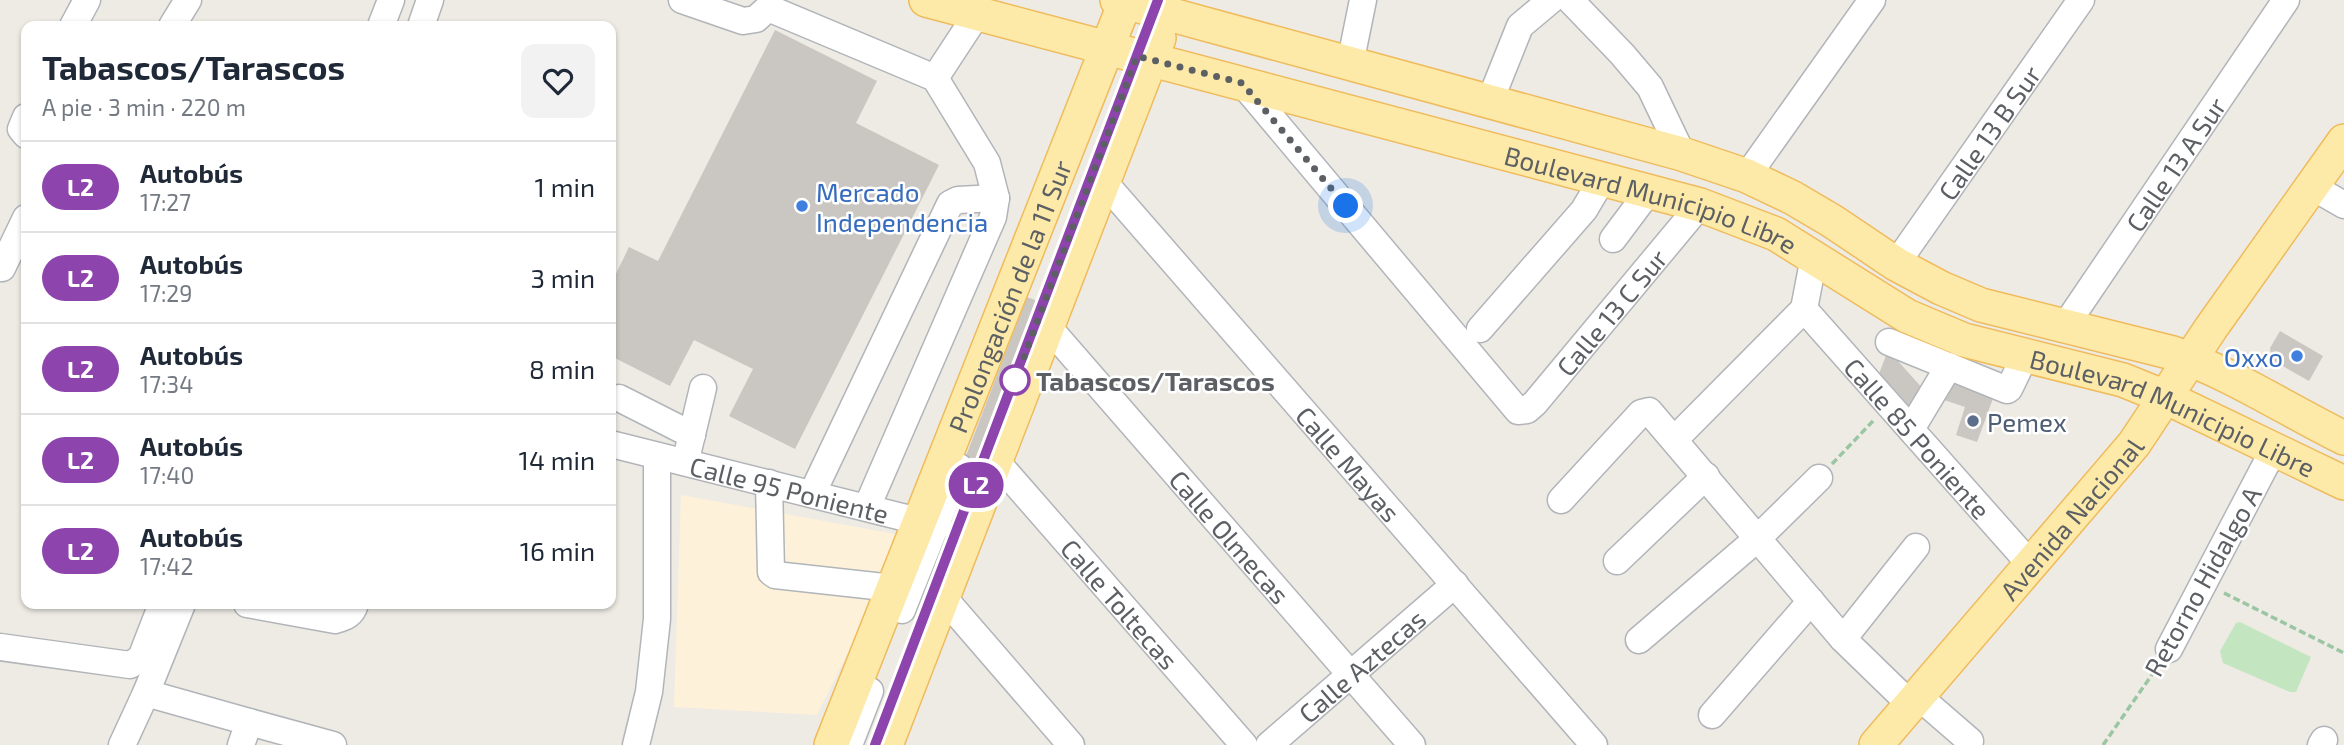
<!DOCTYPE html>
<html lang="es">
<head>
<meta charset="utf-8">
<style>
	:root { --surface:#fff; --page:#f2f2f3; --text:#1f2937; --muted:#747a83; --line:#e0e1e3 }
	body { margin:0; font-family:"Exo 2",sans-serif; background:var(--page); color:var(--text); height:100vh; display:flex; flex-direction:column; font-size:26px; white-space:nowrap }
	* { box-sizing:border-box; margin:0 }
	p { font-size:23px; color:var(--muted) }
	.icon { flex:none; width:38px; height:38px; fill:none; stroke:currentColor; stroke-width:2; stroke-linecap:round; stroke-linejoin:round }
	.map { position:relative; flex:1; overflow:hidden }
	.side { position:absolute; left:21px; top:21px; width:595px; height:588px; display:flex; flex-direction:column; background:var(--surface); border-radius:14px; box-shadow:0 2px 5px #0004 }
	.side>* { flex:none }
	.badge { padding:0 14px; border-radius:23px; font-size:24px; line-height:46px }
	.you { position:absolute; width:35px; height:35px; margin:-18px; border:5px solid #fff; border-radius:50%; background:#1a73e8; box-shadow:0 0 0 10px #1a73e833 }
	.map>.badge { position:absolute; translate:-50% -50%; box-shadow:0 0 0 4px #fff }
	.round { display:grid; place-items:center; flex:none; width:74px; height:74px; border-radius:14px; background:var(--page) }
	.head { display:flex; align-items:center; justify-content:space-between; height:119px; padding:0 21px }
	h1 { font-size:33px; font-weight:700; line-height:52px }
	ul { padding:0; list-style:none }
	li { display:flex; align-items:center; gap:21px; height:91px; padding:0 21px; border-top:2px solid var(--line) }
	li div { flex:1 }
	li b { display:block; font-size:26px }
	li em { font-style:normal }
	li .badge { min-width:77px; font-weight:700; text-align:center }
	.map>svg:first-child { display:block }
	.commercial { fill:#fdf2d9 }
	.green { fill:#c3e5c0 }
	.building { fill:#cac6c1 }
	.lines { fill:none; stroke-linecap:round; stroke-linejoin:round }
	.minor-casing { stroke:#b1b5b9; stroke-width:29 }
	.major-casing { stroke:#efbb5c; stroke-width:36 }
	.path { stroke:#9ac6a3; stroke-width:3.5; stroke-dasharray:7 3.5; stroke-linecap:butt }
	.minor { stroke:#fff; stroke-width:26 }
	.major { stroke:#fdeaa9; stroke-width:33 }
	.line-casing { stroke:#fff; stroke-width:16 }
	.line { stroke:#8e44ad; stroke-width:10 }
	.walk { stroke:#5c6064; stroke-width:7; stroke-dasharray:0 12.6 }
	.shop-dot { fill:#3f7fe0; stroke:#fff; stroke-width:2.5 }
	.stop-dot { fill:#fff; stroke:#8e44ad; stroke-width:3.5 }
	.service-dot { fill:#5c6f8a; stroke:#fff; stroke-width:2.5 }
	.labels { text-anchor:middle; dominant-baseline:central; stroke-width:5; stroke-linejoin:round; paint-order:stroke }
	.street-label { font-size:26px; fill:#5c6064; stroke:#fff }
	.shop-label { font-size:26px; fill:#366cbe; stroke:#fff; text-anchor:start }
	.stop-label { font-size:26px; font-weight:bold; fill:#5c6064; stroke:#fff; text-anchor:start }
	.service-label { font-size:26px; fill:#4e5e75; stroke:#fff; text-anchor:start }
</style>
</head>
<body>
<div class="map">
<svg width="2344" height="745" viewBox="0 0 2344 745">
	<rect width="100%" height="100%" fill="#eeebe4"/>
	<path class="commercial" d="M681 495 906 536 817 715 674 707Z"/>
	<path class="green" d="M2240 622 2311 657 2296 692H2290L2223 663 2220 651 2236 623Z"/>
	<g class="building">
		<path d="M775 30 877 81 856 123 939 165 795 449 729 416 753 369 694 340 670 386 611 356V284L629 247 658 261Z"/>
		<path d="M1027 297 1046 304 985 463 966 456Z"/>
		<path d="M2280 331 2323 356 2309 381 2272 360 2270 348Z"/>
		<path d="M1888 350 1924 390 1916 415 1879 374Z"/>
		<path d="M1949 377 1995 393 1977 442 1956 435 1965 407 1941 399Z"/>
	</g>
	<g class="lines">
		<g class="minor-casing">
			<g id="minor">
				<path d="M682 0 743 21 756 19 768 8 935 78 987 163 996 198 993 217 867 507"/>
				<path d="M1570 0 1622 54 1650 87 1682 154"/>
				<path d="M73 26 87 0"/>
				<path d="M172 26 188 0"/>
				<path d="M381 26 391 0"/>
				<path d="M421 26 430 0"/>
				<path d="M1350 64 1363 0"/>
				<path d="M935 78 977 14"/>
				<path id="s1" d="M1242 83 1518 411 1527 410 1535 403 1700 205"/>
				<path d="M1490 101 1520 26 1551 0"/>
				<path d="M26 117 21 129 26 135"/>
				<path d="M1747 176 1872 0"/>
				<path id="s2" d="M1104 182 1594 745"/>
				<path d="M2311 186 2344 205"/>
				<path d="M1613 239 1649 191"/>
				<path id="s3" d="M1896 264 2081 0"/>
				<path d="M2 268 26 218"/>
				<path id="s4" d="M1804 309 2031 565"/>
				<path id="s5" d="M2065 326 2286 0"/>
				<path id="s6" d="M1049 328 1412 745"/>
				<path d="M1480 329 1584 210 1603 178"/>
				<path d="M1889 342 2007 390 2009 389 2025 356"/>
				<path d="M619 398 692 435"/>
				<path d="M1911 429 1949 366"/>
				<path d="M1675 439 1804 309 1814 257"/>
				<path id="s7" d="M611 444 938 526"/>
				<path d="M688 451 703 388"/>
				<path id="s8" d="M996 461 1244 745"/>
				<path d="M769 483 771 572 775 575 893 588"/>
				<path d="M812 494 950 204 958 200 996 198"/>
				<path d="M1561 500 1641 413 1649 411 1843 639 1911 705"/>
				<path d="M1617 561 1706 476"/>
				<path d="M943 597 1071 745"/>
				<path d="M247 604 335 620C345 617 352 615 355 604"/>
				<path d="M902 610 959 467"/>
				<path d="M1843 639 1916 547"/>
				<path d="M1639 640 1758 538 1819 478"/>
				<path d="M0 647 130 665 141 658 162 604"/>
				<path d="M2169 649 2274 449"/>
				<path d="M146 693 249 722 241 745"/>
				<path d="M1918 696 1970 741"/>
				<path d="M1712 715 1811 601"/>
				<path d="M249 722 333 745"/>
				<path d="M122 745 146 693 182 604"/>
				<path d="M636 745 649 692 657 619V456"/>
				<path d="M849 745 870 691"/>
				<path id="s9" d="M1269 745 1455 584"/>
				<path d="M2321 745 2324 740"/>
			</g>
		</g>
		<g class="major-casing">
			<g id="major">
				<path id="s10" d="M926 0 1700 205 1776 234 1907 316 1964 340 2123 380 2165 397 2344 483"/>
				<path d="M1117 0 1682 154 1747 176 1793 198 1832 221 1896 264 1941 288 1981 305 2173 353C2233 374 2287 410 2344 438"/>
				<path id="s11" d="M831 745 1126 0"/>
				<path d="M886 745 1159 38"/>
				<path id="s12" d="M1876 745 2134 444 2211 328 2344 141"/>
			</g>
		</g>
		<g class="path">
			<path d="M1832 464 1873 421"/>
			<path d="M2224 593 2344 653"/>
			<path d="M2103 745 2158 666"/>
		</g>
		<use href="#minor" class="minor"/>
		<use href="#major" class="major"/>
	</g>
	<g class="lines">
		<g class="line-casing">
			<path id="line" d="M875 745 1158 0"/>
		</g>
		<use href="#line" class="line"/>
		<path class="walk" d="M1015 380 1013 386 1137 56 1242 83 1346 206"/>
	</g>
	<g class="shop-dot">
		<circle cx="802" cy="206" r="7"/>
		<circle cx="2297" cy="356" r="7"/>
	</g>
	<circle class="stop-dot" cx="1015" cy="380" r="14"/>
	<circle class="service-dot" cx="1973" cy="421" r="7"/>
	<g class="labels">
		<g class="street-label">
			<text stroke="none"><textPath href="#s3" startOffset="161">Calle 13 B Sur</textPath></text>
			<text stroke="none"><textPath href="#s5" startOffset="196">Calle 13 A Sur</textPath></text>
			<text stroke="none"><textPath href="#s10" startOffset="752">Boulevard Municipio Libre</textPath></text>
			<text stroke="none"><textPath href="#s11" startOffset="483">Prolongación de la 11 Sur</textPath></text>
			<text stroke="none"><textPath href="#s1" startOffset="567">Calle 13 C Sur</textPath></text>
			<text stroke="none"><textPath href="#s10" startOffset="1320">Boulevard Municipio Libre</textPath></text>
			<text stroke="none"><textPath href="#s4" startOffset="172">Calle 85 Poniente</textPath></text>
			<text stroke="none"><textPath href="#s2" startOffset="373">Calle Mayas</textPath></text>
			<text stroke="none"><textPath href="#s7" startOffset="184">Calle 95 Poniente</textPath></text>
			<text stroke="none"><textPath href="#s12" startOffset="299">Avenida Nacional</textPath></text>
			<text stroke="none"><textPath href="#s6" startOffset="276">Calle Olmecas</textPath></text>
			<text transform="translate(2202 581) rotate(-61)">Retorno Hidalgo A</text>
			<text stroke="none"><textPath href="#s8" startOffset="189">Calle Toltecas</textPath></text>
			<text stroke="none"><textPath href="#s9" startOffset="122">Calle Aztecas</textPath></text>
		</g>
		<g class="shop-label">
			<text x="816" y="191">Mercado<tspan x="816" dy="30">Independencia</tspan></text>
			<text x="2283" y="356" text-anchor="end">Oxxo</text>
		</g>
		<g class="stop-label">
			<text x="1036" y="380">Tabascos/Tarascos</text>
		</g>
		<g class="service-label">
			<text x="1987" y="421">Pemex</text>
		</g>
	</g>
</svg>
<div class="you" style="left:1346px;top:206px"></div>
<b class="badge" style="left:976px;top:485px;background:#8e44ad;color:#fff">L2</b>
<section class="side">
<div class="head"><div><h1>Tabascos/Tarascos</h1><p>A pie · 3 min · 220 m</p></div><a class="round"><svg class="icon" aria-label="heart" viewBox="0 0 24 24"><path d="M12 20l-8-8c-3-5 5-10 8-4 3-6 11-1 8 4z"/></svg></a></div>
<ul>
<li><span class="badge" style="background:#8e44ad;color:#fff">L2</span><div><b>Autobús</b><p>17:27</p></div><em>1 min</em></li>
<li><span class="badge" style="background:#8e44ad;color:#fff">L2</span><div><b>Autobús</b><p>17:29</p></div><em>3 min</em></li>
<li><span class="badge" style="background:#8e44ad;color:#fff">L2</span><div><b>Autobús</b><p>17:34</p></div><em>8 min</em></li>
<li><span class="badge" style="background:#8e44ad;color:#fff">L2</span><div><b>Autobús</b><p>17:40</p></div><em>14 min</em></li>
<li><span class="badge" style="background:#8e44ad;color:#fff">L2</span><div><b>Autobús</b><p>17:42</p></div><em>16 min</em></li>
</ul>
</section>
</div>
</body>
</html>
